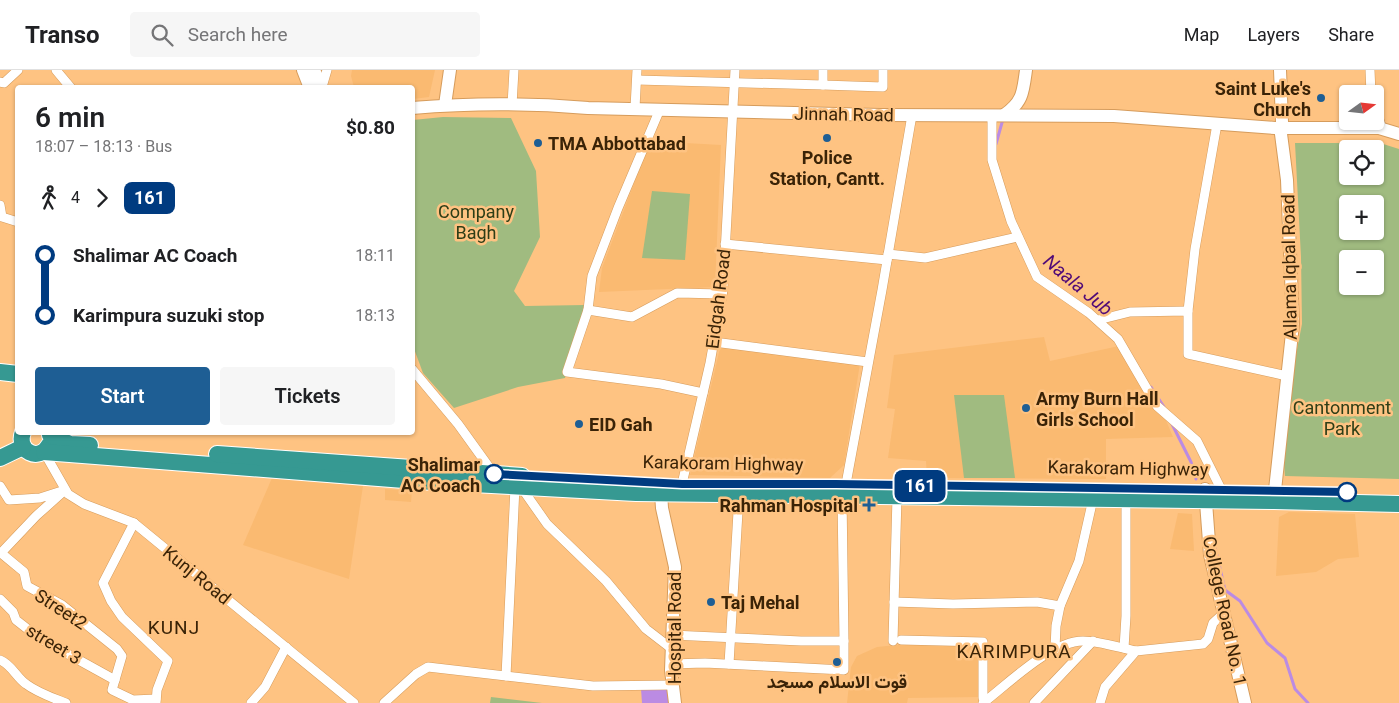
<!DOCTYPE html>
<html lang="en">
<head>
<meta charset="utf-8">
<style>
	:root { --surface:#fff; --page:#f6f6f6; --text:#202124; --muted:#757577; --line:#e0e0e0; --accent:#1e5e94 }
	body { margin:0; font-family:Roboto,Vazirmatn,sans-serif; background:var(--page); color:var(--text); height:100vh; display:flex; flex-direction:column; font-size:19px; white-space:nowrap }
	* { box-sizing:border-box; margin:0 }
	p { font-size:16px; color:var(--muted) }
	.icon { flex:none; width:28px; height:28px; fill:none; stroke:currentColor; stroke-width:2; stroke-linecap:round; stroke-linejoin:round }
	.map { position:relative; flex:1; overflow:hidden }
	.side { position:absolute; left:15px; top:15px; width:400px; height:350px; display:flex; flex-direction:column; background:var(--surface); border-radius:5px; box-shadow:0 1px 4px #0004 }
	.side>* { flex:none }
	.badge { padding:0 10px; border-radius:8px; font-size:18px; line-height:32px }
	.needle { width:32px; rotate:75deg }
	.tools { position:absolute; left:1339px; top:15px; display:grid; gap:10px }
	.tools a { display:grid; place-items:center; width:45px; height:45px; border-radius:5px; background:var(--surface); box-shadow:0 1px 4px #0004; font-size:25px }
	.map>.badge { position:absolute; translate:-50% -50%; box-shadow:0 0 0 2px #fff }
	.legs { display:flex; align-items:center; gap:8px; height:55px; padding:0 20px; font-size:16px }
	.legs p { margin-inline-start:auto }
	.head { display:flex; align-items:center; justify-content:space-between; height:85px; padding:0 20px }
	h1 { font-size:28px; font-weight:600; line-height:38px }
	.primary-button { display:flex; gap:10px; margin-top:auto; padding:10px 20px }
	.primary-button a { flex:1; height:58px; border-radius:5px; background:var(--accent); color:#fff; font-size:20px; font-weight:600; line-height:58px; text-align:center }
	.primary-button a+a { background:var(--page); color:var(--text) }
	ul { padding:0 20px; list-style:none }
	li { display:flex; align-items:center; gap:18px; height:60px; font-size:19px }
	li i { display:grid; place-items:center; width:8px; height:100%; margin:0 6px; background:currentColor }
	li i::after { content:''; width:12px; height:12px; margin:-6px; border:4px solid; border-radius:50%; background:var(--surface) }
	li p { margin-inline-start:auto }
	li:first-child i { background:linear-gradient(#0000 50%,currentColor 0) }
	li:last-child i { background:linear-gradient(currentColor 50%,#0000 0) }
	header { display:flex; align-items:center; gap:30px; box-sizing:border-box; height:70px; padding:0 25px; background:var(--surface); border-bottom:1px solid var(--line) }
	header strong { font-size:24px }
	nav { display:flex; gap:28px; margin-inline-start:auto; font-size:18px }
	.search { width:350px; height:45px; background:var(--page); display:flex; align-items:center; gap:12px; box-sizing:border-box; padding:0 18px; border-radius:5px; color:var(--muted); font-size:19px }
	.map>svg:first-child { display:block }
	.built { fill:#faba71 }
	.green { fill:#a0bb80; fill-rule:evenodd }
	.water { fill:#bb8be3 }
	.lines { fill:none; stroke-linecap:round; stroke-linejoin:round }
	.stream { stroke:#bb8be3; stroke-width:3 }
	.street-casing { stroke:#d69c5c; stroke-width:10 }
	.secondary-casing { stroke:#d69c5c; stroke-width:14 }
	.highway-casing { stroke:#fff; stroke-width:18 }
	.street { stroke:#fff; stroke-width:9 }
	.secondary { stroke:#fff; stroke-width:12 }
	.highway { stroke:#369992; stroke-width:16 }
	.line-1-casing { stroke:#fff; stroke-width:11 }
	.line-1 { stroke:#003b80; stroke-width:8 }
	.poi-dot { fill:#1e5e94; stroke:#fec382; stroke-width:2 }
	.stop-1-dot { fill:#fff; stroke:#003b80; stroke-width:2.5 }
	.labels { text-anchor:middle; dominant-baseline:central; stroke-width:5; stroke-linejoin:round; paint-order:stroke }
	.poi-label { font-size:18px; font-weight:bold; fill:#3a2307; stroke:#fec382; text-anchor:start }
	.street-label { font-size:18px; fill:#3a2307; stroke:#fec382 }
	.park-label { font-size:18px; fill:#2e3e17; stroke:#fec382 }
	.stop-label { font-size:18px; font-weight:bold; fill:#3a2307; stroke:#fec382; text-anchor:end }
	.water-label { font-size:19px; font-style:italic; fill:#500a77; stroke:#fec382 }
	.neighbourhood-label { font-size:19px; letter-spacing:1px; fill:#3a2307; stroke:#fec382 }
</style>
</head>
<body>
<header>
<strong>Transo</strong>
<div class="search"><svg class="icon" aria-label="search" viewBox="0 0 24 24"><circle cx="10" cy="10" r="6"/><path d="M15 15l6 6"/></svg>Search here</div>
<nav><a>Map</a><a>Layers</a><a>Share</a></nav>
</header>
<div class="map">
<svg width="1399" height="633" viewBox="0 0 1399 633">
	<rect width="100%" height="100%" fill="#fec382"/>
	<g class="built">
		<path d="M352 0H435L429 27 413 29 412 18 354 17 351 6Z"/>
		<path d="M650 71 721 75 715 217 599 222 602 198Z"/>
		<path d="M1044 267 1050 291 1119 276 1162 341 1173 367 1106 369V409L927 408 926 391 888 388 895 339 887 338 894 285Z"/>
		<path d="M721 274 861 287 844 395 830 408 690 405Z"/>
		<path d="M272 408 363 416 349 509 243 475Z"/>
		<path d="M385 419 412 421 411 432 385 430Z"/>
		<path d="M1289 442 1355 444 1359 487 1338 489 1316 502 1276 506 1279 447Z"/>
		<path d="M1178 443 1192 444 1194 481 1170 479Z"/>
		<path d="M907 574H982L980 627 908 628 907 633H847L851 597 857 586 877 577Z"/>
	</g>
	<g class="green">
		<path d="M443 47 511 48 536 101 540 167 514 221 525 236 585 235 565 308 518 317 454 338 423 303 413 276V50Z"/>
		<path d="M1295 73H1380L1399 79V409L1285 406 1281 361 1302 254 1301 187ZM1348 79H1375V106H1348ZM1348 134H1375V161H1348ZM1348 189H1375V216H1348Z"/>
		<path d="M652 121 690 124 685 190 642 188Z"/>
		<path d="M954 325H1004L1015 408H964Z"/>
		<path d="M491 627 542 633H490Z"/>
	</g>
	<path class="water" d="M669 617 672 633H642L641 619Z"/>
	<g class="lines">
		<g class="stream">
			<path d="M996 74 1003 49"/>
			<path d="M1151 317 1164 337"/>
			<path d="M1172 354 1191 392 1196 409"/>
			<path d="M1215 477 1225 520 1240 531 1267 573 1285 588 1295 619 1308 633"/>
		</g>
		<g class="street-casing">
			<g id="street">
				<path d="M56 0 71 18"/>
				<path d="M823 0V15L883 17V0"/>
				<path d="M1370 0 1371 24"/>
				<path d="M637 10 823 15"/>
				<path d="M0 12 4 13 18 0"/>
				<path d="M322 17 327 0"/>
				<path d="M512 35 514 0"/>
				<path d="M1375 36 1382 59"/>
				<path d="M635 38 637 0"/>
				<path d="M992 45V90L1011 151 1037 207 1089 243 1118 269 1157 336 1197 371 1221 419"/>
				<path d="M0 135 2 147 18 152"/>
				<path d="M725 174 887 190"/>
				<path d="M888 184 925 188 1018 167"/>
				<path d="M588 240 592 206 618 138 660 39"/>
				<path d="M1188 241 1195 179 1217 54"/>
				<path d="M1098 250 1130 242 1188 241V284L1287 306"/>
				<path d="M714 272 868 292"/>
				<path d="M412 299 458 354 494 404"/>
				<path d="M703 323 661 314 567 302 588 240 632 247 677 223 722 224"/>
				<path d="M44 382 68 424 84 434 134 453 354 633"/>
				<path d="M682 414 710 293 723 220 735 0"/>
				<path d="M846 414 882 220 912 45"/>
				<path d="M0 416 9 430 40 428 65 420 36 446 1 483 24 502 27 516 62 535 117 579 122 586 112 620 133 630 156 629"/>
				<path d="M521 417 547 454 606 511 646 559 672 579"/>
				<path d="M842 425 844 571"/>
				<path d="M134 453 103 513 111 531 122 547 168 591 157 620 156 633"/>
				<path d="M0 529 13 542 16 550 39 568 115 610"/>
				<path d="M894 532 953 534 1037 532 1060 536"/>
				<path d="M901 570 983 572V628L986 631"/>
				<path d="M893 571 897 427"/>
				<path d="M1124 578 1126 546V429"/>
				<path d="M1055 579 1056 556 1060 536 1079 491 1093 429"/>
				<path d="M0 590C12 595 16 607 26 614 38 623 53 628 66 633"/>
				<path d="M671 594 705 593 844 600V571H801L672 565"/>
				<path d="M729 594 739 425"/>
				<path d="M506 606 515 417"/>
				<path d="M251 633 265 617 286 577"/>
				<path d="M384 633 416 604 428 597 593 616 673 615"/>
				<path d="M983 633C1008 614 1051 571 1083 571 1099 571 1120 578 1136 581"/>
				<path d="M1034 633 1093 571"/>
				<path d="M1100 633 1105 617 1136 581 1203 574 1208 569 1213 553 1224 543"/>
			</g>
		</g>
		<g class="secondary-casing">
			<g id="secondary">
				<path d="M303 0 310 18"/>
				<path d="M314 0 322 18"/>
				<path d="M1280 0 1282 52"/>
				<path d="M445 35 450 0"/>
				<path d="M412 38C471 33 530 33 588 38L881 45 1114 46 1275 58"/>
				<path d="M1004 45C1023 32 1023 22 1026 0"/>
				<path d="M1287 58H1379L1399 64"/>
				<path d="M1205 419 1210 485 1245 633"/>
				<path d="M1275 420 1293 254 1287 110 1281 64"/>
				<path d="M661 423 662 438 675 497 671 600 675 633"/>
			</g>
		</g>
		<g class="highway-casing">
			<g id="highway">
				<path d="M0 302 18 304"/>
				<path d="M23 362C16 381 39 393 49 375"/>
				<path d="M50 365 70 374 90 375"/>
				<path d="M44 382 417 411 636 423 1274 431 1399 434"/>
				<path d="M217 384 522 406"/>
				<path d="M0 388 23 377"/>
			</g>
		</g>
		<use href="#street" class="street"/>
		<use href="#secondary" class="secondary"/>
		<use href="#highway" class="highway"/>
	</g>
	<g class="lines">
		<g class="line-1-casing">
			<path id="line-1" d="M494 404 682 414H836L1347 422"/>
		</g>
		<use href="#line-1" class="line-1"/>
	</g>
	<g class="poi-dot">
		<circle cx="1321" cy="28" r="5"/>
		<circle cx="827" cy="68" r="5"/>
		<circle cx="538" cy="73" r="5"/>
		<circle cx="1026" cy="338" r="5"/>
		<circle cx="579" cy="354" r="5"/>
		<path d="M866.5 427.5h5v5h5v5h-5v5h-5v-5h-5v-5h5z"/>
		<circle cx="711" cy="532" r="5"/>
		<circle cx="837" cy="592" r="5"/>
	</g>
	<g class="stop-1-dot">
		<circle cx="494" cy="404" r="9"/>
		<circle cx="1347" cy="422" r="9"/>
	</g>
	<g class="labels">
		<g class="poi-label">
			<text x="1311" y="18" text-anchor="end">Saint Luke's<tspan x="1311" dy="21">Church</tspan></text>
			<text x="548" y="73">TMA Abbottabad</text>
			<text x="827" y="87" text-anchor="middle">Police<tspan x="827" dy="21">Station, Cantt.</tspan></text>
			<text x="1036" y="328">Army Burn Hall<tspan x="1036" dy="21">Girls School</tspan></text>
			<text x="589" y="354">EID Gah</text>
			<text x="858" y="435" text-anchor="end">Rahman Hospital</text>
			<text x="721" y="532">Taj Mehal</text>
			<text x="837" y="611" text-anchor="middle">قوت الاسلام مسجد</text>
		</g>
		<g class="street-label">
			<text transform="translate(844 44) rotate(1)">Jinnah Road</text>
			<text transform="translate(1289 197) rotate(-91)">Allama Iqbal Road</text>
			<text transform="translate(718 229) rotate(-83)">Eidgah Road</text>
			<text transform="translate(723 393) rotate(1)">Karakoram Highway</text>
			<text transform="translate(1128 398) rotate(1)">Karakoram Highway</text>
			<text transform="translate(197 505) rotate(39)">Kunj Road</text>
			<text transform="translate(61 539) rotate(33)">Street2</text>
			<text transform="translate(1225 541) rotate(78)">College Road No. 1</text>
			<text transform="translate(674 558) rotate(-90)">Hospital Road</text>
			<text transform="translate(54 574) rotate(31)">street 3</text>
		</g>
		<g class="park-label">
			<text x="476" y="141">Company<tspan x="476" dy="21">Bagh</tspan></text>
			<text x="1342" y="337">Cantonment<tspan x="1342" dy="21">Park</tspan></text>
		</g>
		<g class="stop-label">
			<text x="480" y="394">Shalimar<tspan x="480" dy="21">AC Coach</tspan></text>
		</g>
		<g class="water-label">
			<text transform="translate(1078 215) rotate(40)">Naala Jub</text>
		</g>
		<g class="neighbourhood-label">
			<text x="174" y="557">KUNJ</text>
			<text x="1014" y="581">KARIMPURA</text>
		</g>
	</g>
</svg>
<div class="tools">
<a><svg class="needle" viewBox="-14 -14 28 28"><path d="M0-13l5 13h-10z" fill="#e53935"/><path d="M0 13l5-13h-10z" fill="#757577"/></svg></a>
<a><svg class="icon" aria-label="locate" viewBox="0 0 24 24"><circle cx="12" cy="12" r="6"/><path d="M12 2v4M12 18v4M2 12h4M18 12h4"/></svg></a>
<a>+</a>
<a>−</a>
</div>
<b class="badge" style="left:920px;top:416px;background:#003b80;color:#fff">161</b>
<section class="side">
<div class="head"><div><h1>6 min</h1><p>18:07 – 18:13 · Bus</p></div><b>$0.80</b></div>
<div class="legs"><svg class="icon" aria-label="walk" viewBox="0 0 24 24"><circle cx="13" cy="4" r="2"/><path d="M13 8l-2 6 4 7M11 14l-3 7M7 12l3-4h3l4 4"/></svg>4<svg class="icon" aria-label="forward" viewBox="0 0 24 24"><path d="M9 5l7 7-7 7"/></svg><b class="badge" style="background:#003b80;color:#fff">161</b></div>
<ul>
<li><i style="color:#003b80"></i><b>Shalimar AC Coach</b><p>18:11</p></li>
<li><i style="color:#003b80"></i><b>Karimpura suzuki stop</b><p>18:13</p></li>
</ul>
<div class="primary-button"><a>Start</a><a>Tickets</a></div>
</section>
</div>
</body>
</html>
